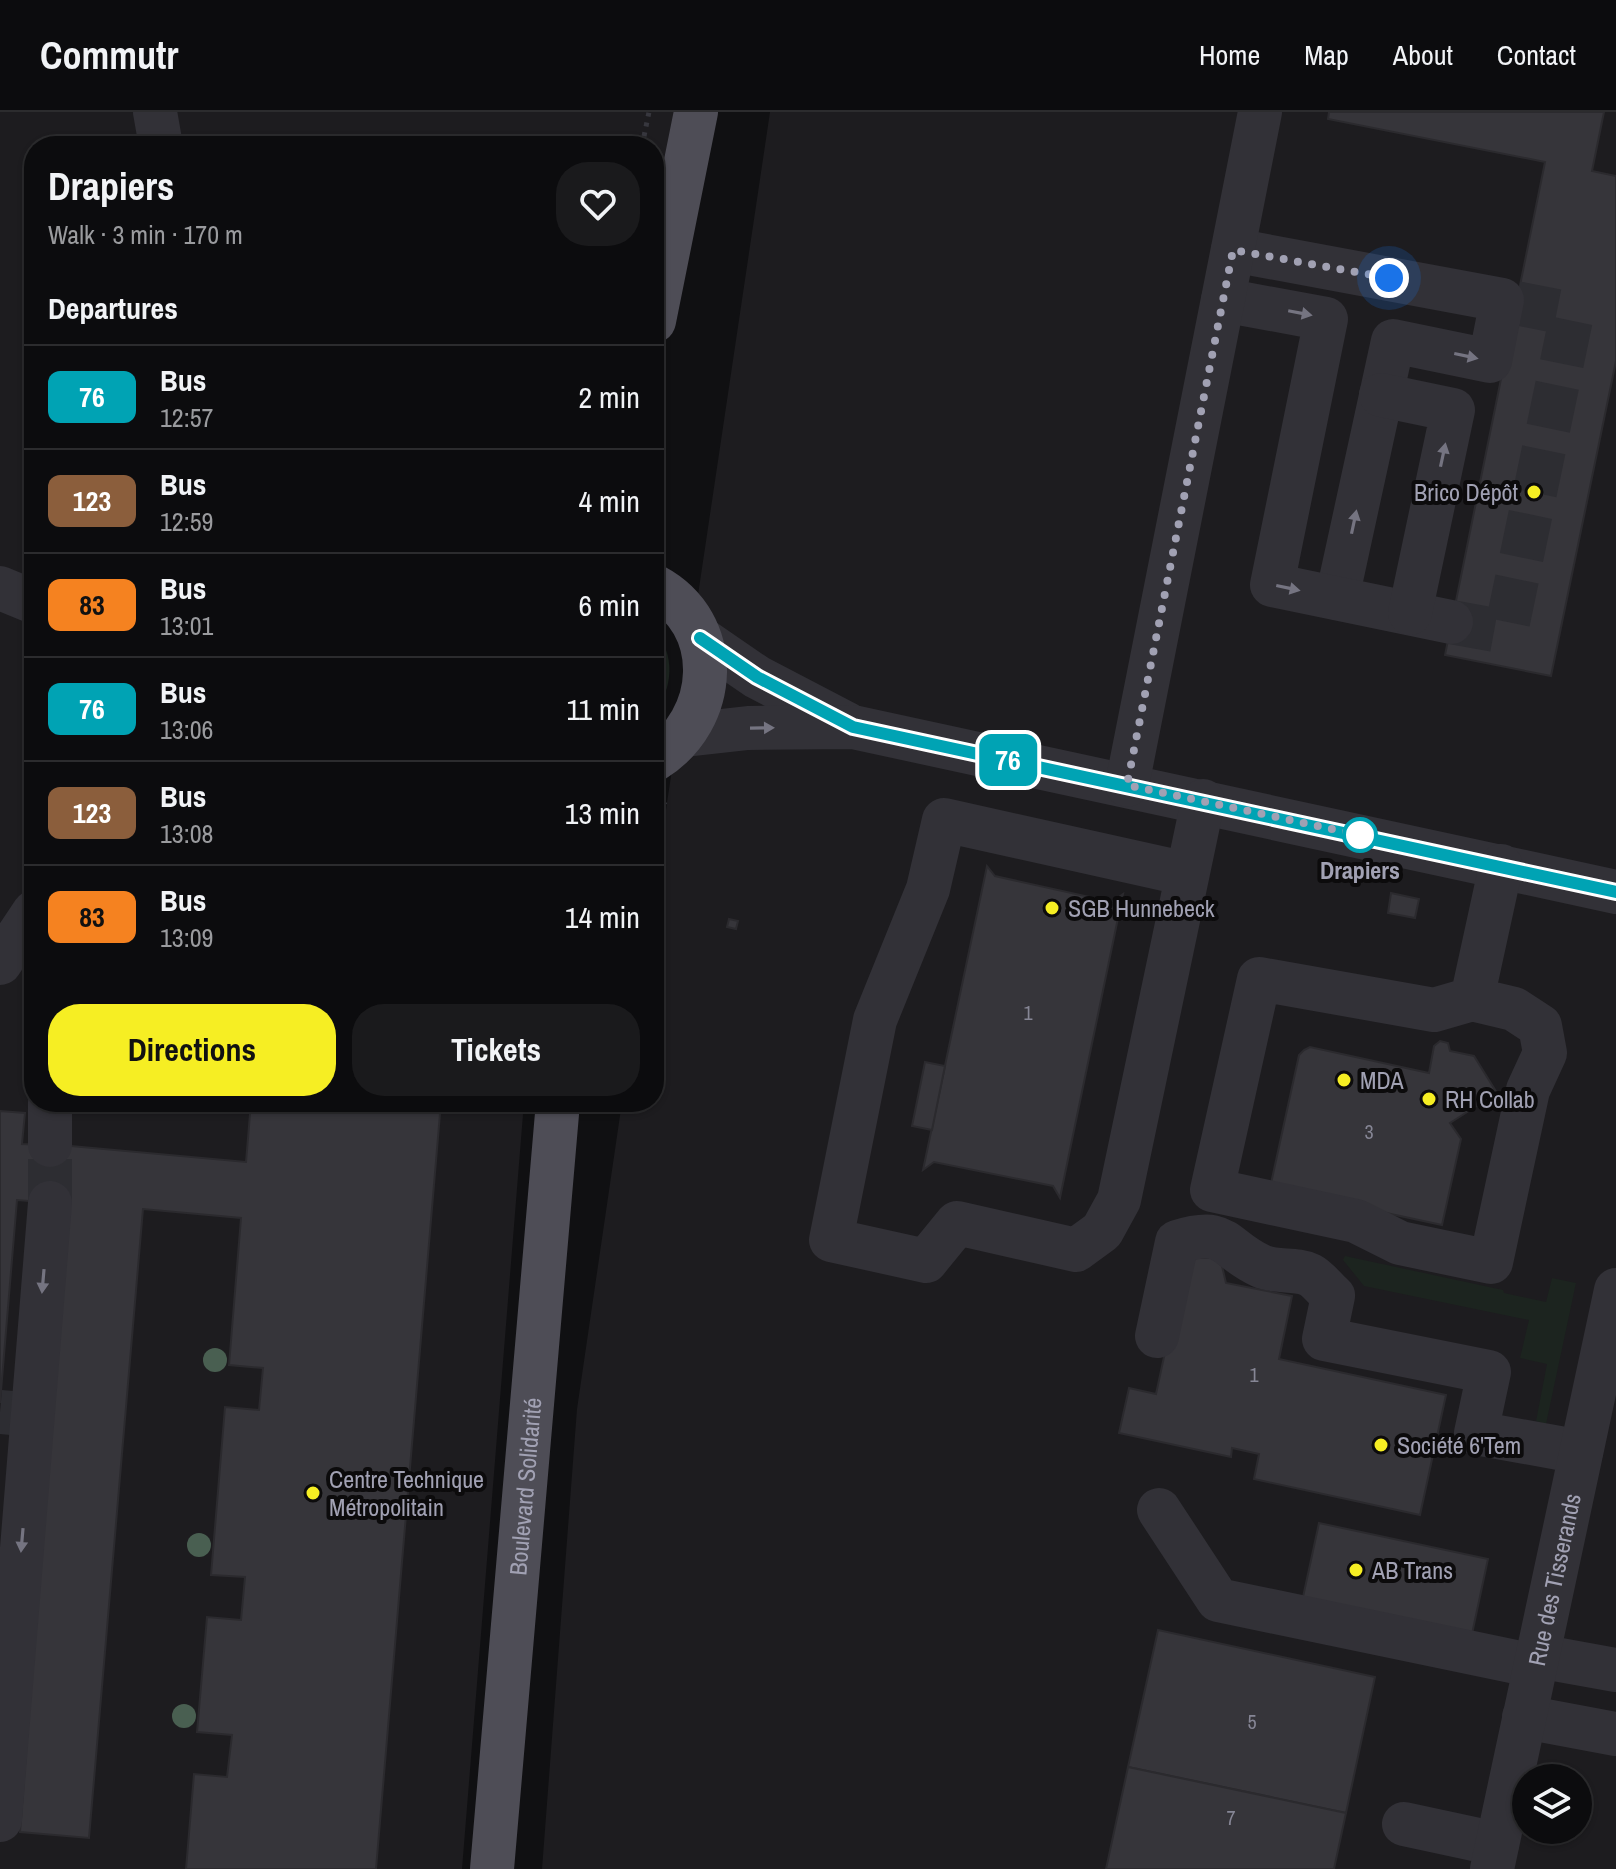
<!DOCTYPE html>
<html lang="en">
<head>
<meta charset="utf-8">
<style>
	:root { --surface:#0c0c0e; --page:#1a1a1c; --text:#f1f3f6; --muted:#9a9b9e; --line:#2c2c2e; --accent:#f6ee23 }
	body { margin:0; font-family:"Archivo Narrow",sans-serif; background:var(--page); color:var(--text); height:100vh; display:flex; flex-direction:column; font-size:30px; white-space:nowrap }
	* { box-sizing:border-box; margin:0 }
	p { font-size:26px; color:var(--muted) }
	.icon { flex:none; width:44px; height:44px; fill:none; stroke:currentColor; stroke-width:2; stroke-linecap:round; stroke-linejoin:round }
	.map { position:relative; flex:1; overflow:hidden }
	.panel { position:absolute; left:24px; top:24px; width:640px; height:976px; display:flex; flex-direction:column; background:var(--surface); border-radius:32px; box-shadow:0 2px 6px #0004,0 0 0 2px var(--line) }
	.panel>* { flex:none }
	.badge { padding:0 16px; border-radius:12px; font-size:28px; line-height:52px }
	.controls { position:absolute; left:1512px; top:1652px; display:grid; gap:16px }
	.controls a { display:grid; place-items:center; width:80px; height:80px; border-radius:50%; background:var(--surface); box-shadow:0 2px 6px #0004,0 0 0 2px var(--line); font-size:40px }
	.you { position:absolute; width:40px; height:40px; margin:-20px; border:6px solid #fff; border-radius:50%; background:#1a73e8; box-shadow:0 0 0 12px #1a73e833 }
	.map>.badge { position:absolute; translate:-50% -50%; box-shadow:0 0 0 4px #fff }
	h2 { padding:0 24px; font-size:30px; line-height:72px }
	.round { display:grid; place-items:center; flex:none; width:84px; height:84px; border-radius:32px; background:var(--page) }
	.headline { display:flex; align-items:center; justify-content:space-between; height:136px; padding:0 24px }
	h1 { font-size:38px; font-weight:800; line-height:60px }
	.cta { display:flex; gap:16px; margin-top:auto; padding:16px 24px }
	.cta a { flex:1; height:92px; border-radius:32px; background:var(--accent); color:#111; font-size:32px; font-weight:800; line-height:92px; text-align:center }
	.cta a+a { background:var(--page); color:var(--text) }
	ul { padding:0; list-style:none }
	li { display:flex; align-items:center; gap:24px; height:104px; padding:0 24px; border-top:2px solid var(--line) }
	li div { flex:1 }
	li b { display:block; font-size:30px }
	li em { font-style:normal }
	li .badge { min-width:88px; font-weight:700; text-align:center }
	header { display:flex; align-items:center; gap:48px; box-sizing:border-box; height:112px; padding:0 40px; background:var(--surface); border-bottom:2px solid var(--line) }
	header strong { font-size:38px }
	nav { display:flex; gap:44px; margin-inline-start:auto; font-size:28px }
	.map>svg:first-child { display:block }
	.built { fill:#1d1c1f; fill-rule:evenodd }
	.green { fill:#1c241f }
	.building { fill:#36353a; stroke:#2b2a2e; stroke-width:2 }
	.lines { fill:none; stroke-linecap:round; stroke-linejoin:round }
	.minor-tunnel { stroke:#2d2d32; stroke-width:44; stroke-dasharray:44 22; stroke-linecap:butt }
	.path { stroke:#37373e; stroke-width:5; stroke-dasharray:4 6; stroke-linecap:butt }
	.minor { stroke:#323137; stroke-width:44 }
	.major { stroke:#4e4d56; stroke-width:44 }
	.tree { fill:#495f51 }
	.oneway { fill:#757481 }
	.line-casing { stroke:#fff; stroke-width:18 }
	.line { stroke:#00a3b4; stroke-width:12 }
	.walk { stroke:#a1a1b3; stroke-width:8; stroke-dasharray:0 14.4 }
	.poi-dot { fill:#f6ee23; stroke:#0c0b0c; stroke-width:3 }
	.stop-dot { fill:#fff; stroke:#00a3b4; stroke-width:4 }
	.labels { text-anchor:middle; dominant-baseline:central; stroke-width:8; stroke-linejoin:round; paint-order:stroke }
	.number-label { font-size:20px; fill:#868695 }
	.poi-label { font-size:24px; fill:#a1a1b3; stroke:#0c0b0c; text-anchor:start }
	.stop-label { font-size:24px; font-weight:bold; fill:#a1a1b3; stroke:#0c0b0c }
	.street-label { font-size:24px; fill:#a1a1b3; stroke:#0c0b0c }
</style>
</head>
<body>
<header>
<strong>Commutr</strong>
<nav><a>Home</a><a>Map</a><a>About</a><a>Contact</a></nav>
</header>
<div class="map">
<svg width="1616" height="1757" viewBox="0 0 1616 1757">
	<rect width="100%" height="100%" fill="#101012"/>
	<g class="built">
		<path d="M0 0H697L654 258V34H34V990H524L462 1757H0Z"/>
		<path d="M770 0H1616V1757H542L577 1297 622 990H654V778ZM1526 1666H1578V1718H1526Z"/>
	</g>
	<g class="green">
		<path d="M654 518C676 542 673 577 654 601Z"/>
		<path d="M1345 1144 1503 1178 1504 1181 1546 1190 1552 1166 1576 1171 1546 1312 1536 1309 1547 1252 1520 1246 1529 1208 1364 1174 1343 1148Z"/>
	</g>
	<g class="building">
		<path d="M1329 0H1604L1592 59 1616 64V249L1551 564 1445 543 1545 50 1328 7Z"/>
		<path d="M987 754 995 764 1112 790 1123 782 1060 1086 1053 1074 934 1050 923 1058Z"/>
		<path d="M1391 781 1419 787 1415 806 1388 801Z"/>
		<path d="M729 807 738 809 736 817 727 815Z"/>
		<path d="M1440 929 1448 931 1450 939 1474 944 1497 981 1450 1011 1461 1027 1442 1113 1270 1076 1299 943 1304 938 1310 935 1429 961 1434 934Z"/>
		<path d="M925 950 945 954 932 1018 912 1014Z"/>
		<path d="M251 990H441L376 1757H186L194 1662 227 1665 232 1623 197 1620 207 1505 241 1508 245 1465 211 1463 225 1295 259 1298 263 1256 229 1253 241 1106 143 1097 89 1726 20 1720 67 1092 17 1088 0 1291V999L25 1001 22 1032 71 1034 246 1050Z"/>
		<path d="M1196 1146H1213L1222 1154 1226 1171 1292 1184 1279 1247 1446 1283 1420 1403 1254 1367 1259 1342 1232 1336 1231 1345 1119 1321 1129 1276 1156 1282 1182 1161Z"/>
		<path d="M1319 1411 1488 1447 1472 1522 1303 1485Z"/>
		<path d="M1158 1518 1375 1565 1346 1701 1128 1655Z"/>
		<path d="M1128 1655 1346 1701 1334 1757H1106Z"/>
	</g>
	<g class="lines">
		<g class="minor-tunnel">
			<path d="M1451 510 1506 520 1572 202 1516 191"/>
			<path d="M50 1091V1033"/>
			<path d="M0 1300 33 1303"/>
		</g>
		<g class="path">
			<path d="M642 34 649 0"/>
			<path d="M654 697 670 687"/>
		</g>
		<g class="minor">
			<path d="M155 0 161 34"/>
			<path d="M1233 138 1502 188 1490 249 1393 229 1337 486"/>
			<path d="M1223 188 1326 207 1272 473 1451 510"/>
			<path d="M1381 283 1453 298 1410 501"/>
			<path d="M0 476 34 490"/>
			<path d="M700 526 757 565 847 612"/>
			<path d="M685 623 748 616 853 615 1616 780"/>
			<path d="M1127 673 1260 0"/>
			<path d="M1187 762 944 708 928 777 875 908 831 1128 926 1149 957 1111 1076 1138 1102 1119 1119 1088 1203 689"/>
			<path d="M0 851 34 800"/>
			<path d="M1472 887 1434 898 1259 867 1212 1078 1356 1109 1400 1131 1491 1150 1528 978 1545 941 1540 914 1514 897 1472 887 1501 754"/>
			<path d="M50 1033V990"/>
			<path d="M1157 1224 1177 1130C1228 1114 1222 1136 1261 1154 1276 1161 1296 1156 1310 1163 1318 1167 1326 1178 1333 1184L1324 1227 1489 1260 1476 1321 1581 1340"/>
			<path d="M1159 1398 1218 1488 1535 1554"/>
			<path d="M1538 1544 1616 1558"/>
			<path d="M1524 1605 1616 1622"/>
			<path d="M0 1708 50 1091"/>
			<path d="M1404 1712 1497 1732"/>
			<path id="s1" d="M1492 1757 1616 1178"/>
		</g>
		<g class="major">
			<path d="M654 209 696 0"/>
			<path d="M654 474C725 512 719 608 654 648"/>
			<path id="s2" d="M492 1757 558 990"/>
		</g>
	</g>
	<g class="tree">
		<circle cx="215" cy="1248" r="12"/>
		<circle cx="199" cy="1433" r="12"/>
		<circle cx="184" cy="1604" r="12"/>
	</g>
	<defs><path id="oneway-solid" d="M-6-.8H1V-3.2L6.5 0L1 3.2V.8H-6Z" transform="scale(2)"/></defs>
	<g class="oneway">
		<use href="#oneway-solid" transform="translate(1300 201) rotate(11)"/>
		<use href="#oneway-solid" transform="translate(1466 244) rotate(12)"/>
		<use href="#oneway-solid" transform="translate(1443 343) rotate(-78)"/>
		<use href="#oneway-solid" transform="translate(1354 410) rotate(-78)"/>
		<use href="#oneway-solid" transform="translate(1288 476) rotate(12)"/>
		<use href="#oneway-solid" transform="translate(762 616) rotate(-1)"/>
		<use href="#oneway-solid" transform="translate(43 1169) rotate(95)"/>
		<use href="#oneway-solid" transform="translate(22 1428) rotate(95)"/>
	</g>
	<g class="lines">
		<g class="line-casing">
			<path id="line" d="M700 526 757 565 853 615 1616 780"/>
		</g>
		<use href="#line" class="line"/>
		<path class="walk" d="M1360 723 1127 673 1233 138 1389 166"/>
	</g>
	<g class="poi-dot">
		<circle cx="1534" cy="380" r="8"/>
		<circle cx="1052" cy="796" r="8"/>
		<circle cx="1344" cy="968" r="8"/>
		<circle cx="1429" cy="987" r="8"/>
		<circle cx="1381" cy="1333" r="8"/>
		<circle cx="313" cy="1381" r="8"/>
		<circle cx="1356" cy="1458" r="8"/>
	</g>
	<circle class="stop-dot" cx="1360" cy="723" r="16"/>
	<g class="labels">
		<g class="number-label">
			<text x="1028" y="900">1</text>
			<text x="1369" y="1019">3</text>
			<text x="1254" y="1262">1</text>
			<text x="1252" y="1609">5</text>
			<text x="1231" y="1705">7</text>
		</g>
		<g class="poi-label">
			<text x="1518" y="380" text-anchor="end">Brico Dépôt</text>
			<text x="1068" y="796">SGB Hunnebeck</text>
			<text x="1360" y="968">MDA</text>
			<text x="1445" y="987">RH Collab</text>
			<text x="1397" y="1333">Société 6'Tem</text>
			<text x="329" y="1367">Centre Technique<tspan x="329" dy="28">Métropolitain</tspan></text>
			<text x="1372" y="1458">AB Trans</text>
		</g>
		<g class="stop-label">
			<text x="1360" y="758">Drapiers</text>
		</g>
		<g class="street-label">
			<text stroke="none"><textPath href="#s2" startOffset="384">Boulevard Solidarité</textPath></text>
			<text stroke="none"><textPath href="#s1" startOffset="296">Rue des Tisserands</textPath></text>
		</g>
	</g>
</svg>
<div class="controls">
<a><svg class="icon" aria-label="layers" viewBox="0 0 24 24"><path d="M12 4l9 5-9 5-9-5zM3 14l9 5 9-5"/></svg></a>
</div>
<div class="you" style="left:1389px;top:166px"></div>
<b class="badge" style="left:1008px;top:648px;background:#00a3b4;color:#fff">76</b>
<section class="panel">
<div class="headline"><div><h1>Drapiers</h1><p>Walk · 3 min · 170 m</p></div><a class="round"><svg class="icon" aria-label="heart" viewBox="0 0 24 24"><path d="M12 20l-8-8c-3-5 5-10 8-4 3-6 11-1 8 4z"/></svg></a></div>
<h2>Departures</h2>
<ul>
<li><span class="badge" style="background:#00a3b4;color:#fff">76</span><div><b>Bus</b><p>12:57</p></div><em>2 min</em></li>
<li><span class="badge" style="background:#8b5e3c;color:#fff">123</span><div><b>Bus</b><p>12:59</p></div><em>4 min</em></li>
<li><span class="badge" style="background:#f58220;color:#111">83</span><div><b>Bus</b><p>13:01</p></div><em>6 min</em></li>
<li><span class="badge" style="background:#00a3b4;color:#fff">76</span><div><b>Bus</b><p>13:06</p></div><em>11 min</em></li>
<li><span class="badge" style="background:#8b5e3c;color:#fff">123</span><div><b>Bus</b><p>13:08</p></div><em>13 min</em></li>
<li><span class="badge" style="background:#f58220;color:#111">83</span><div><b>Bus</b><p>13:09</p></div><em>14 min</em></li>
</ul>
<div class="cta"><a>Directions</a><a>Tickets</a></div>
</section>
</div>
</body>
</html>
